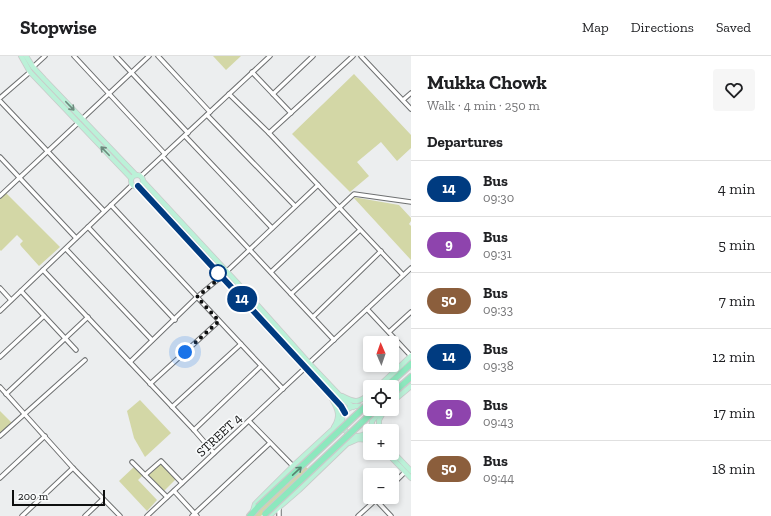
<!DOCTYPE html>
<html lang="en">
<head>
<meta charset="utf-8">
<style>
	:root { --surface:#fff; --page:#f6f6f6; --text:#202124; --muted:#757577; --line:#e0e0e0 }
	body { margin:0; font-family:"Zilla Slab",serif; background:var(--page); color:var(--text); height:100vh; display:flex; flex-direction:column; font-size:15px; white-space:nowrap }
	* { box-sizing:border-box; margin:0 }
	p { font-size:13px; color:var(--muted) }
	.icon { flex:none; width:22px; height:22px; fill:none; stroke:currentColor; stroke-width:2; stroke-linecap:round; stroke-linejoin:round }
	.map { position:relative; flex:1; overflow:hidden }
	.details { display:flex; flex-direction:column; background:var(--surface); width:360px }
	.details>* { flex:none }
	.badge { padding:0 8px; border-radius:13px; font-size:14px; line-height:26px }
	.needle { width:26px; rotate:358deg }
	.controls { position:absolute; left:363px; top:280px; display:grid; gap:8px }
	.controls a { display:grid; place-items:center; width:36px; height:36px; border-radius:4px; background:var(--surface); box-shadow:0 2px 6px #0003; font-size:20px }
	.scale { position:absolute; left:12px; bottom:10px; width:93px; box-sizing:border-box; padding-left:4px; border:2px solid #0e0f0f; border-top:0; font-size:11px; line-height:14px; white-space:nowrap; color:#0e0f0f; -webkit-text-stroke:3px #f9fbfc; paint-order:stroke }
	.you { position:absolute; width:20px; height:20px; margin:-10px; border:3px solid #fff; border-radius:50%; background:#1a73e8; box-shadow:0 0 0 6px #1a73e833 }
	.map>.badge { position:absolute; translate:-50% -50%; box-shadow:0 0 0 2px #fff }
	h2 { padding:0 16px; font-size:15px; line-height:36px }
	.round { display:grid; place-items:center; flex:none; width:42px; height:42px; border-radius:4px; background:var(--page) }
	.overview { display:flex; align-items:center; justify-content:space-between; height:68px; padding:0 16px }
	h1 { font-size:19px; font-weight:800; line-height:30px }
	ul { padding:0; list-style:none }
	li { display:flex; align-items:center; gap:12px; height:56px; padding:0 16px; border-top:1px solid var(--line) }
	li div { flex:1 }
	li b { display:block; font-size:15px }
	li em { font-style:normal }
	li .badge { min-width:44px; font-weight:700; text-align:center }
	header { display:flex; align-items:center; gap:24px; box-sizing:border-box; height:56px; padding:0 20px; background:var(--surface); border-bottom:1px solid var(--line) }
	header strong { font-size:19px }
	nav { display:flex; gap:22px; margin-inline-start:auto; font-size:14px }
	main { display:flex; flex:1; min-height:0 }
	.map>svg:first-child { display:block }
	.green { fill:#d3d7a6 }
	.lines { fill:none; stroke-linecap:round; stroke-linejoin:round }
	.minor-casing { stroke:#6e7071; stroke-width:5.5 }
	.major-casing { stroke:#cacaca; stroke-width:6 }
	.highway-casing { stroke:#cacaca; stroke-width:8 }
	.minor { stroke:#fff; stroke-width:3.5 }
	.major { stroke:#bbf1d8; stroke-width:4.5 }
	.highway { stroke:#8de8be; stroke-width:5.5 }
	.highway-bridge-casing { stroke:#cacaca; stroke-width:8; stroke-linecap:butt }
	.highway-bridge { stroke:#8de8be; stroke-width:5.5 }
	.oneway { stroke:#6d8b7e }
	.oneway2 { stroke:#54866f }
	.line-casing { stroke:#fff; stroke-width:9 }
	.line { stroke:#003b80; stroke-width:6 }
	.walk { stroke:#0e0f0f; stroke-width:4; stroke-dasharray:0 7.2 }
	.stop-dot { fill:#fff; stroke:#003b80; stroke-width:2 }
	.labels { text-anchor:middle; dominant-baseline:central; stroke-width:3.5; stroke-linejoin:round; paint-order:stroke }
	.street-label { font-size:13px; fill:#0e0f0f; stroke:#f9fbfc }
</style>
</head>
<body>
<header>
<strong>Stopwise</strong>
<nav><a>Map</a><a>Directions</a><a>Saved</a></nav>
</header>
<main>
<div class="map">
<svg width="411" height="460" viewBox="0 0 411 460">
	<rect width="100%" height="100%" fill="#eceeef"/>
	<g class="green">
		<path d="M213 0H241L226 14Z"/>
		<path d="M354 18 411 79V92L397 105 381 86 357 106 369 120 350 136 292 78Z"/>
		<path d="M6 137 60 191 39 210 21 190 20 188 23 185 17 179 1 195 0 194V143Z"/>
		<path d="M353 141 399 149 411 162V165L409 168 411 170V204Z"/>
		<path d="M140 344 171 377 145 401 134 382 127 355Z"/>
		<path d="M0 355 13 368 0 380Z"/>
		<path d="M160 407 176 423 163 436 148 419Z"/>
		<path d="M135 410 143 419 138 424 157 444 147 455 119 425Z"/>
		<path d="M306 411 308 413 261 460H253Z"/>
	</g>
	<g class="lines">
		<g class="minor-casing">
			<g id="minor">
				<path d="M74 0 165 98"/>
				<path d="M116 0 188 77"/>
				<path d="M158 0 210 56"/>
				<path d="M361 0 411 53"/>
				<path d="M33 11 45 0"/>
				<path d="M252 16 291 57"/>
				<path d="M229 38 269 77 403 219"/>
				<path d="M273 38 313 0"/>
				<path d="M0 42 30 16"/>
				<path d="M403 44 411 37"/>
				<path d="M0 45 104 155"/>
				<path d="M207 59 295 150"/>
				<path d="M82 63 149 0"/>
				<path d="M269 77 353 0"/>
				<path d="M185 80 272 172"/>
				<path d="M0 101 76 182"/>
				<path d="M163 101 334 284"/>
				<path d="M141 120 270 0"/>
				<path d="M0 140 78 67"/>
				<path d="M111 149 283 333"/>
				<path d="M88 171 175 264"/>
				<path d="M66 193 152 284"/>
				<path d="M43 214 194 374 214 397"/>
				<path d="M226 216 318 129"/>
				<path d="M271 216 354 138 411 146"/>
				<path d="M0 232 11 244"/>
				<path d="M21 235 76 294"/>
				<path d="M291 238 360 174"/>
				<path d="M367 253 411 300"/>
				<path d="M0 255 132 129"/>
				<path d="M313 261 381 195"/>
				<path d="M389 276 411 256"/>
				<path d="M0 301 44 260"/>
				<path d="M130 306 197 241 221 221"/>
				<path d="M309 307 411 212"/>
				<path d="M150 328 219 265"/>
				<path d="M0 331 73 412 120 460"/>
				<path d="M6 338 88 261"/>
				<path d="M172 351 241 288"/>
				<path d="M249 365 293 410"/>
				<path d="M194 374 261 310"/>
				<path d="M0 380 85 304"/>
				<path d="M132 406 167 441"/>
				<path d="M145 419 161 405 182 427"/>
				<path d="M0 422 45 380"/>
				<path d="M392 429 405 416"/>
				<path d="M174 435 197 460"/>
				<path d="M376 444 391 460"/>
				<path d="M22 460 73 412"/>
				<path d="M85 460 103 443"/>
				<path d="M147 460 305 312"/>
				<path d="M192 460 270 387"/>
				<path d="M279 460V452"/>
				<path d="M358 460 379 441"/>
			</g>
		</g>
		<g class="major-casing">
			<g id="major">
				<path d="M21 0 30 16 131 122"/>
				<path d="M26 0 33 11 44 23 136 119"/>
				<circle cx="137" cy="125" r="6"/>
				<path d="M143 125 243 233 309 307 344 344 353 351"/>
				<path d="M138 130 329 337 345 357"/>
				<path d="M378 331 411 300"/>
				<path d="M342 340C355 347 358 347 370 338"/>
				<path d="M332 343C338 353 341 361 334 371"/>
				<path d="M392 346 411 330"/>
				<circle cx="357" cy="365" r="15"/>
				<path d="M372 365 382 354"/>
				<path d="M379 375V364L385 353"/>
				<path d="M349 387 358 383 370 384"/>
				<path d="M392 395 411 415"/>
				<path d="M387 397 411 422"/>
				<path d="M253 455 255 448 293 410 342 365"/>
				<path d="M269 460 299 434 355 380"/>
			</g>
		</g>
		<g class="highway-casing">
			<g id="highway">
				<path d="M386 331 411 308"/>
				<path d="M392 338 411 321"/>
				<path d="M250 460 258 451"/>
			</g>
		</g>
		<use href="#minor" class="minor"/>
		<use href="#major" class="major"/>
		<use href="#highway" class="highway"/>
		<g class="highway-bridge-casing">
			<g id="highway-bridge">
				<path d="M258 451 370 346"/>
				<path d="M265 458 376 353"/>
			</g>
		</g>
		<use href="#highway-bridge" class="highway-bridge"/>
	</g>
	<defs><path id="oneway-shaft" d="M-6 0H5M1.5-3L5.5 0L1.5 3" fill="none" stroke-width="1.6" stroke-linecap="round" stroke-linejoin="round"/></defs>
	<g class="oneway">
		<use href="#oneway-shaft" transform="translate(70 50) rotate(46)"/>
		<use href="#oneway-shaft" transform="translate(105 95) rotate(-134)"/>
	</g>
	<use class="oneway2" href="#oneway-shaft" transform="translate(297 415) rotate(-43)"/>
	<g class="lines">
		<g class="line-casing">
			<path id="line" d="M138 130 341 350 345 357"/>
		</g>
		<use href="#line" class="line"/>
		<path class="walk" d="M185 296 219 265 197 241 221 221 218 217"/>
	</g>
	<circle class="stop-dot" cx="218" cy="217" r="8"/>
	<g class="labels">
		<g class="street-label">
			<text transform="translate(219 379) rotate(-43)">STREET 4</text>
		</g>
	</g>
</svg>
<div class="controls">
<a><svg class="needle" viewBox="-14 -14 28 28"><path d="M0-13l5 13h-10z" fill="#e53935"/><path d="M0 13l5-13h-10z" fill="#757577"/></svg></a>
<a><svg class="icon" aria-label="locate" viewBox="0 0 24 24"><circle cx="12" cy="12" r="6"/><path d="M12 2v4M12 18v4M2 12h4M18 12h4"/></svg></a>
<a>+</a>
<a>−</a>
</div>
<div class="scale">200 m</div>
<div class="you" style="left:185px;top:296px"></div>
<b class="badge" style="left:242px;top:243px;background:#003b80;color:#fff">14</b>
</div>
<section class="details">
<div class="overview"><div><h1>Mukka Chowk</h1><p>Walk · 4 min · 250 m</p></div><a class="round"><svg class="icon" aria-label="heart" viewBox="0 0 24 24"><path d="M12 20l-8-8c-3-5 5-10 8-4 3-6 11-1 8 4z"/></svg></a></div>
<h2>Departures</h2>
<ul>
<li><span class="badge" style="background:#003b80;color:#fff">14</span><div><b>Bus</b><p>09:30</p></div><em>4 min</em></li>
<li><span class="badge" style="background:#8e44ad;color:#fff">9</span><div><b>Bus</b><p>09:31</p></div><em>5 min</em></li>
<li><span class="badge" style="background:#8b5e3c;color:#fff">50</span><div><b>Bus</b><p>09:33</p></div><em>7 min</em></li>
<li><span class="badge" style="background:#003b80;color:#fff">14</span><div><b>Bus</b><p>09:38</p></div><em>12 min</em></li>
<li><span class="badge" style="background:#8e44ad;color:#fff">9</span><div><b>Bus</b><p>09:43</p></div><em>17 min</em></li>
<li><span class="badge" style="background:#8b5e3c;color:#fff">50</span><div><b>Bus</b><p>09:44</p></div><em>18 min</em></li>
</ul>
</section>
</main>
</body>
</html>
